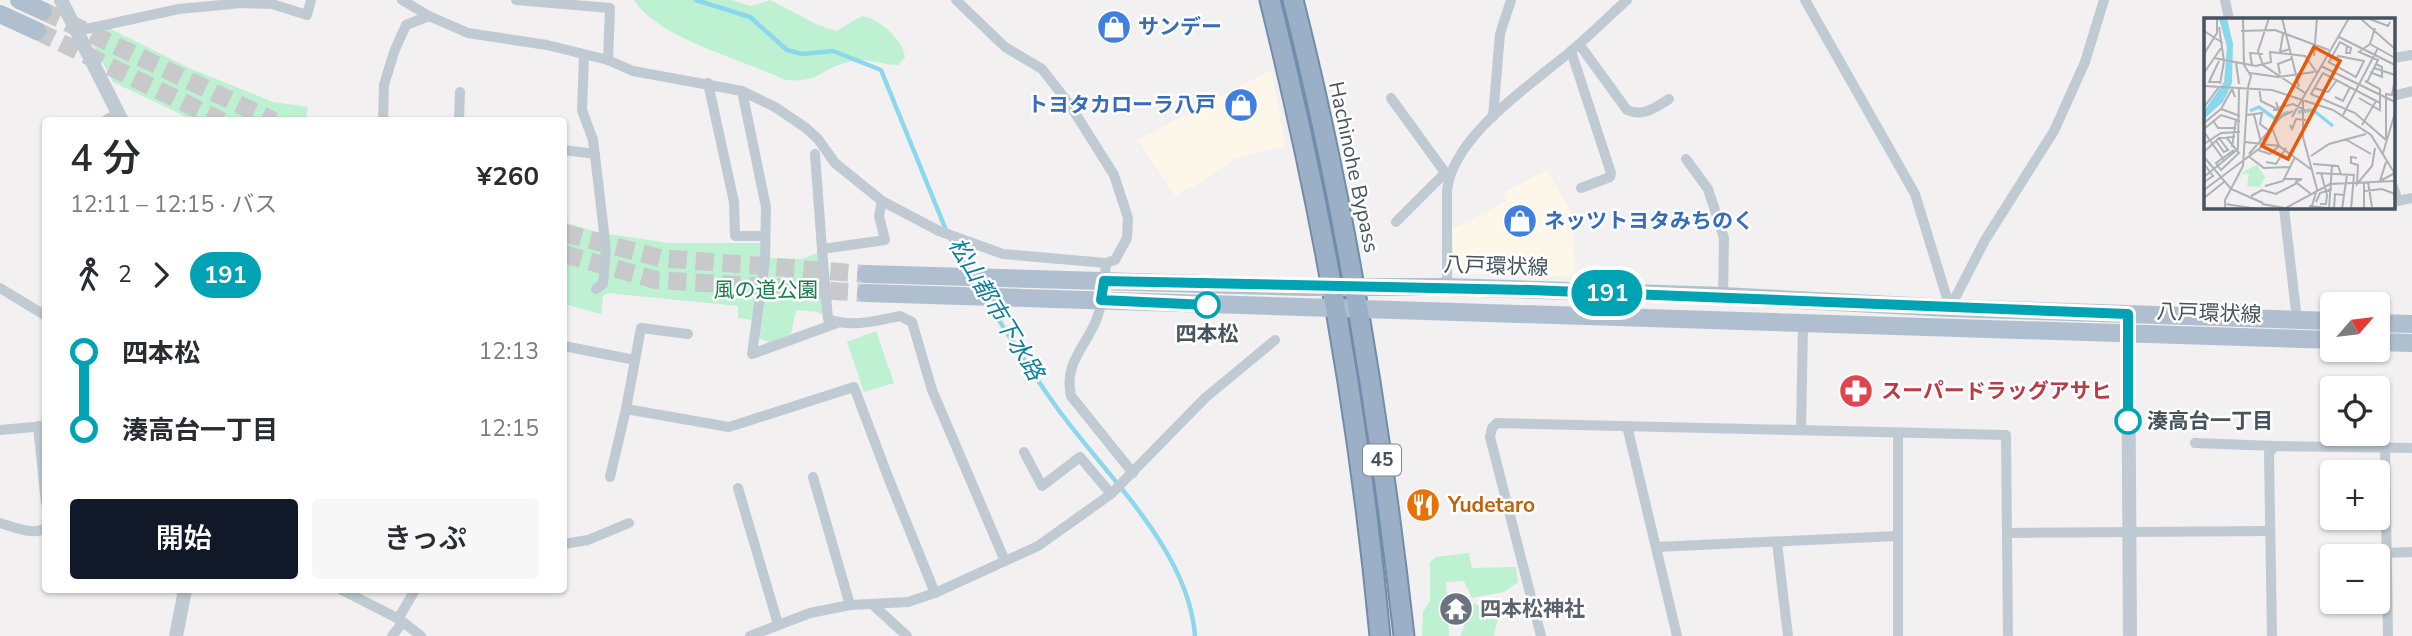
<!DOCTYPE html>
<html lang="ja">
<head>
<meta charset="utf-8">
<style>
	:root { --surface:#fff; --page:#f7f7f7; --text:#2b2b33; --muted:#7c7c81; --accent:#111827 }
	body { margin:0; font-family:"Nunito Sans","Noto Sans JP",sans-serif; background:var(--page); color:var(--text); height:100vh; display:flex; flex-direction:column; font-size:26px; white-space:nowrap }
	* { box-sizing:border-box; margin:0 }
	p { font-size:23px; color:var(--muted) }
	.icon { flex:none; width:38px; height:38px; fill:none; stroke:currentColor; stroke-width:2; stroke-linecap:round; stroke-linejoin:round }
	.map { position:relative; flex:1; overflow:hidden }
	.sheet { position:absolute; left:42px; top:117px; width:525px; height:476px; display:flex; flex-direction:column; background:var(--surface); border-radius:7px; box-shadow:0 2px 5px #0004 }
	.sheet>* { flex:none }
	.badge { padding:0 14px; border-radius:23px; font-size:24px; line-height:46px }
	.needle { width:46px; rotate:62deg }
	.tools { position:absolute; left:2320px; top:292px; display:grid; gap:14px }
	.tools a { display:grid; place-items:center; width:70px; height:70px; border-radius:7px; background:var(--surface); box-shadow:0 2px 5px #0004; font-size:35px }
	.map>.badge { position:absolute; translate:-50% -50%; box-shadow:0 0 0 4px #fff }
	.legs { display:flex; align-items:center; gap:10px; height:77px; padding:0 28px; font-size:23px }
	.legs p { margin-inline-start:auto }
	.head { display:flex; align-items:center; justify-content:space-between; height:119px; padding:0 28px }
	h1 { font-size:38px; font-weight:600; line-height:52px }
	.action { display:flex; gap:14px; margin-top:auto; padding:14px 28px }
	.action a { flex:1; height:80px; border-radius:7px; background:var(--accent); color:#fff; font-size:28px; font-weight:600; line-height:80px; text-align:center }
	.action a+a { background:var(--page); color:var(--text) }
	ul { padding:0 28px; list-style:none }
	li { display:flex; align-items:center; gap:24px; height:77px; font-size:26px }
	li i { display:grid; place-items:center; width:10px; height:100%; margin:0 9px; background:currentColor }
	li i::after { content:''; width:18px; height:18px; margin:-9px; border:5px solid; border-radius:50%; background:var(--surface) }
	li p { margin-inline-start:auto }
	li:first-child i { background:linear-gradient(#0000 50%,currentColor 0) }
	li:last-child i { background:linear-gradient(currentColor 50%,#0000 0) }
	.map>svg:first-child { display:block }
	.commercial { fill:#fcf7e9 }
	.green { fill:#bef0d2 }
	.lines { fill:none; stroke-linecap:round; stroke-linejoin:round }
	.stream { stroke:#8bd8ed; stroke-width:4.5 }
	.primary-tunnel { stroke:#c7c9cb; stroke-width:18; stroke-dasharray:18 9; stroke-linecap:butt }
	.trunk-casing { stroke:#728dab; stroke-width:23 }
	.minor { stroke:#c0cad2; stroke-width:10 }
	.tertiary { stroke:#c0cad2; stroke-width:14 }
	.primary { stroke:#afbfcf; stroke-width:18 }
	.trunk { stroke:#9bb0c7; stroke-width:19 }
	.line-1-casing { stroke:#fff; stroke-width:16 }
	.line-1 { stroke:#00a3b4; stroke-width:10 }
	.stop-1-dot { fill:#fff; stroke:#00a3b4; stroke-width:3.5 }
	.labels { text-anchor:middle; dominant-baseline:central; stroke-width:5; stroke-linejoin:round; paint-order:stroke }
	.shield { fill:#fff; stroke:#7e878e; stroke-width:2 }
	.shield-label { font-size:19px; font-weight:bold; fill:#47535d }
	.shop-label { font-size:21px; font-weight:bold; fill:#366cbe; stroke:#fff; text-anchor:start }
	.street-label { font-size:21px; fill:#47535d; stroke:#fff }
	.park-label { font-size:21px; fill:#16814c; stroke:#fff }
	.stop-label { font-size:21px; font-weight:bold; fill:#47535d; stroke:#fff }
	.health-label { font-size:21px; font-weight:bold; fill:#be3a42; stroke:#fff; text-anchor:start }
	.food-label { font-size:21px; font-weight:bold; fill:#c56008; stroke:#fff; text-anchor:start }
	.worship-label { font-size:21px; font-weight:bold; fill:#5b616d; stroke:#fff; text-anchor:start }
	.water-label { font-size:23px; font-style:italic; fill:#0c7e9d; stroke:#fff }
	.inset-river { fill:none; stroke:#8bd8ed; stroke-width:3.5 }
	.inset-road { fill:none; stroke:#aeb1b5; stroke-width:2 }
	.view { fill:#e8590c; fill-opacity:0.15; stroke:#e8590c; stroke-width:3.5 }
	.inset-edge { fill:none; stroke:#47535d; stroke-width:3.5 }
</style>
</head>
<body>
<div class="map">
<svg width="2412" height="636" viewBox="0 0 2412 636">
	<rect width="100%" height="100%" fill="#f2f0f0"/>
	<g class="commercial">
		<path d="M1271 70 1285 145 1233 160 1201 182 1175 195 1138 140Z"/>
		<path d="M1547 170 1572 214 1575 277 1453 273V229L1507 201 1503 193Z"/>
	</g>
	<g class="green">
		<path d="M634 0H732L751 6 770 0 818 25 836 31 862 16C879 19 903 39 905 57L898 65C881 65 866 57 848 62 820 69 820 83 785 80 743 59 658 39 634 0Z"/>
		<path d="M109 28 189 68 273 102 308 107 306 121H195L113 82 89 37Z"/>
		<path d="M564 222 596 232 668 243H760L761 258 802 259 819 252 825 316 817 312 796 310 791 334 770 343 759 338 760 321 738 318V306L607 293 603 296 601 314 564 304Z"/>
		<path d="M876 331 894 383 864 392 847 342Z"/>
		<path d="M1469 553 1472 568 1516 567 1518 582 1504 592 1472 598 1464 581 1446 582 1449 636H1422L1423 612 1430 601V562L1436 557Z"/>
		<path d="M1474 603 1498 618 1494 636H1460Z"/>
	</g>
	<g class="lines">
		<g class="stream">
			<path d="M696 0 750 17 787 50 802 54 833 51 881 70 946 230"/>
			<path d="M950 238 970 273"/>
			<path d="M987 301C1009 336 1031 372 1055 405 1103 473 1189 549 1195 636"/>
		</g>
		<g class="primary-tunnel">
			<path d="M43 11 274 121"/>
			<path d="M37 31 222 121"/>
			<path d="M564 233 660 258 866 274"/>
			<path d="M564 254 656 280 866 293"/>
		</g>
		<g class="trunk-casing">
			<g id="trunk">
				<path d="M1270 0C1322 209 1360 421 1380 636"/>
				<path d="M1293 0C1346 209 1380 422 1404 636"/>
			</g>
		</g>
		<g class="minor">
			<path d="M402 0 429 16 468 33 547 45 608 60 633 71 742 91 775 107 806 128 818 139 835 163 882 201 939 231 1003 254 1106 263"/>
			<path d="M516 0 610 8 608 60"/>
			<path d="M956 0 1005 47 1042 69 1070 105 1114 175 1128 218 1127 238 1115 260 1106 263C1104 283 1103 305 1095 323 1083 350 1064 364 1071 396L1133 473"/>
			<path d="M1805 0 1915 194 1950 308"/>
			<path d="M2225 0 2229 19"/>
			<path d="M77 31 179 9 242 3 272 4 307 15 311 0"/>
			<path d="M1579 44 1627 110C1643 117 1655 108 1669 99"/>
			<path d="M1571 51 1611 173 1610 177 1581 188"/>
			<path d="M584 56 582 110 593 140 599 189 606 250 603 284 596 289"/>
			<path d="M2393 58 2412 55"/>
			<path d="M708 83 734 202 735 236H765"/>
			<path d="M742 91 766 207 765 261 752 354 837 323"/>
			<path d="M2393 96 2412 91"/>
			<path d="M1391 98 1449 178"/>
			<path d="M1493 117 1500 34 1511 0"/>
			<path d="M104 121 118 113"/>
			<path d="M383 121 384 85 394 52 406 25 429 16"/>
			<path d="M459 121 460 92"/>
			<path d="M564 150 595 154"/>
			<path d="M815 154 822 249"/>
			<path d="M1686 159 1708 189 1724 238 1723 296"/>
			<path d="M2393 186 2398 201 2412 198"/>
			<path d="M882 201 879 216 885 240 822 249 828 319C852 328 876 321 900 316L912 322 932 390 1005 561"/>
			<path d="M2284 208 2297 320"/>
			<path d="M1396 222 1445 173"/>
			<path d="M1447 287V191C1452 136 1531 85 1571 51 1590 35 1608 17 1627 0"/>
			<path d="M0 288 46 316"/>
			<path d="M1950 308 1985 240 2054 131 2085 62 2104 0"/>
			<path d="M688 334 641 328 626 409 729 427 854 387 888 477 935 593"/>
			<path d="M564 346 635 360"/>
			<path d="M38 426 46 503"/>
			<path d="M1627 426 1677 636"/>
			<path d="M0 430 46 426"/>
			<path d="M1801 430 1803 325"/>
			<path d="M1898 433V636"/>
			<path d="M2195 443 2275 446"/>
			<path d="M2385 448 2388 636"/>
			<path d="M1024 452 1042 486 1080 457 1111 494"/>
			<path d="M610 477 626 409"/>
			<path d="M813 477 850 605"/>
			<path d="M738 488 778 624"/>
			<path d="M0 523C14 527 33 536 46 528"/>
			<path d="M2007 533 2270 531"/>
			<path d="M1777 543 1788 636"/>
			<path d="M564 544 588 540 629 523"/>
			<path d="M1656 547 1897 536"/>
			<path d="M2387 553 2412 552"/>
			<path d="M342 590 399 619 421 636"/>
			<path d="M872 604 907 636"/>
			<path d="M398 619 415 590"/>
			<path d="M392 636 403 622"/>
			<path d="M750 636 810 613 850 605 908 602 935 593 1038 546 1111 494 1205 398 1275 340"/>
			<path d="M1541 636 1490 437 1492 428 1497 423 2006 435 2008 636"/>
			<path d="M2272 636 2269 453 2275 446 2412 448"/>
		</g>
		<g class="tertiary">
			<path d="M61 0 122 121"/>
			<path d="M2128 314 2130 636"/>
			<path d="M176 636 185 590"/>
		</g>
		<g class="primary">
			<path d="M19 0 43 11"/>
			<path d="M0 14 37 31"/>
			<path d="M866 274 1305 287H1447L1723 296 1950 308 2333 321"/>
			<path d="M866 293 2333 340"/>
			<path d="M2378 323 2412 324"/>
			<path d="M2378 342 2412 343"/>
		</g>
		<use href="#trunk" class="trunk"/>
	</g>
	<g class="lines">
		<g class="line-1-casing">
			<path id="line-1" d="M1207 305 1101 300 1104 281 1530 290 2128 314V421"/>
		</g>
		<use href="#line-1" class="line-1"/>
	</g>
	<defs>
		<g id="shop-disc" transform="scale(1.75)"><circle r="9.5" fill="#3f7fe0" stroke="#fff"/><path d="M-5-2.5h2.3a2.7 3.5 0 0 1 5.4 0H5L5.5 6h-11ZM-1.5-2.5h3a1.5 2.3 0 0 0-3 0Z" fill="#fff"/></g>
		<g id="pharmacy-disc" transform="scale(1.75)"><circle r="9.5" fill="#e0444e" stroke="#fff"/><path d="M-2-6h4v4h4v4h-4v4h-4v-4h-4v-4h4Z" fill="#fff"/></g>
		<g id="restaurant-disc" transform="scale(1.75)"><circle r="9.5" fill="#e8710a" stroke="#fff"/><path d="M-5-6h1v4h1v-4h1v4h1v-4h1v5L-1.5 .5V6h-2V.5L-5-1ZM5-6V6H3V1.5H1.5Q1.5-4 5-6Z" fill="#fff"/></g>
		<g id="temple-disc" transform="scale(1.75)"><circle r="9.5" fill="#6b7280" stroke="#fff"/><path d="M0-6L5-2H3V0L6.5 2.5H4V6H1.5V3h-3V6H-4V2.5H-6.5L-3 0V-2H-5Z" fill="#fff"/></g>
	</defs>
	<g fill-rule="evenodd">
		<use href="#shop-disc" x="1114" y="27"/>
		<use href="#shop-disc" x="1241" y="105"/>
		<use href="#shop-disc" x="1520" y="221"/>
		<use href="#pharmacy-disc" x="1856" y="391"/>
		<use href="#restaurant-disc" x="1423" y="505"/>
		<use href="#temple-disc" x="1456" y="609"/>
	</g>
	<g class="stop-1-dot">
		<circle cx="1207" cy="305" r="12"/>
		<circle cx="2128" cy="421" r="12"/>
	</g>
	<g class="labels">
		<rect class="shield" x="1363" y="444.5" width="38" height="31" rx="5"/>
		<g class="shield-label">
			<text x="1382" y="460">45</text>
		</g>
		<g class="shop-label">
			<text x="1138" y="27">サンデー</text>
			<text x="1216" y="105" text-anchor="end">トヨタカローラ八戸</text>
			<text x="1544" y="221">ネッツトヨタみちのく</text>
		</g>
		<g class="street-label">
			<text transform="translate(1354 167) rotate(78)">Hachinohe Bypass</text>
			<text transform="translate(1496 266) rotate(2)">八戸環状線</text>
			<text transform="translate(2209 313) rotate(2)">八戸環状線</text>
		</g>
		<g class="park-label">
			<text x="766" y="290">風の道公園</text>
		</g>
		<g class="stop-label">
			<text x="1207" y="334">四本松</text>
			<text x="2147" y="421" text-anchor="start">湊高台一丁目</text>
		</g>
		<g class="health-label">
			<text x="1881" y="391">スーパードラッグアサヒ</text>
		</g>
		<g class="food-label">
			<text x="1448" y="505">Yudetaro</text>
		</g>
		<g class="worship-label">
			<text x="1480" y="609">四本松神社</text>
		</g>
		<g class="water-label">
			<text transform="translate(996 309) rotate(59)">松山都市下水路</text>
		</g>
	</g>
	<g transform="translate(2204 18)">
		<rect width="191" height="191" fill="#f2f0f0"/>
		<path d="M53 147 61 159 56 169 43 168 45 155 37 157 29 170 40 153Z" fill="#bef0d2"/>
		<path d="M23 0 29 26 28 65 19 84 0 101V93L20 64 23 29 15 1Z" fill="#8bd8ed"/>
		<path class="inset-river" d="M46 93 55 89 70 100 85 94M94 94 109 92 129 108"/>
		<path class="inset-road" d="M39 0 40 47 47 58 44 69M65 0 54 33 59 47 101 75M78 0 95 69M156 0 191 31M163 0 184 8 186 4M15 9 20 43 16 66M0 13 19 25M37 13 71 12 125 32M79 16 76 34 86 31M135 19 191 47M166 26 191 40M0 36 13 15V0M110 38 113 0M10 40 52 48 67 44 66 34 101 38 113 55M132 42 134 38 160 43 152 59 125 44 136 24 145 29 147 30 146 35H142L143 28M15 43 5 64H17M32 44 35 66M48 47 46 35 59 36M117 48 191 84M170 50 191 57M166 54 178 59V49L172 46M0 55 17 30M46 55 74 59 110 54M76 56 74 46 87 41M161 63 176 71V91M163 64 174 42 155 34 166 26 171 10M0 68 68 72 129 92 167 117 191 156M55 70 57 83 75 92H69M110 70 124 74 133 62M131 79 139 83 146 69M155 80 177 93M99 83V119L113 171 107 191M72 84 74 90 89 86 101 92M176 85 119 55 107 76 151 95 182 122V76L188 77 191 61M0 89 15 69M17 91 28 71 31 79M43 97 58 95 56 106 64 112M50 97 57 124M139 97 174 30M88 99 145 0M10 104 14 110H32M0 105 17 91 36 98M86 107 88 111 92 101 102 102M158 107 172 83M0 111 17 97 36 103M0 114 20 142M22 119 35 135 17 152 12 145 30 132M141 121 167 136M12 123 20 134 24 132 15 120M41 124 75 128 108 152M0 126 17 115 36 114M28 129 32 102M54 132 66 136 75 128 68 110M1 133 15 120 31 119M179 135 191 95M45 136 77 99 89 93M44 138 60 150 86 149M107 138 125 126 162 116M0 139 27 171 59 185M153 140 147 139V145L154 147 153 166 168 148 171 130M62 144 72 146 82 130M182 144 176 163 191 155M0 146 9 158 0 164M109 146 134 148 137 156M112 155 150 157 147 191M0 159 34 131 35 70M81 161H98L91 164M164 164 168 189M61 168 79 163 91 139M0 172 60 127M161 173 178 171 191 176M47 178 58 172 72 176 93 165 107 176M0 180 20 164M112 184 116 175 128 171M21 186 54 191M58 186 81 190M116 186H122L123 177 117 155M105 188 134 191M130 190 131 176 140 177M21 191V182L39 148 44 69M80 191 126 166 191 163M125 191 128 148M138 191 143 157M160 191V165"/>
		<path class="view" d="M110 29 136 43 84 141 58 128Z"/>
		<rect width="191" height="191" class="inset-edge"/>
	</g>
</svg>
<div class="tools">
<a><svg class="needle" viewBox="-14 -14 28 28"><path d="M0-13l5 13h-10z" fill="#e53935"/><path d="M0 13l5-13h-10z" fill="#7c7c81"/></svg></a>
<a><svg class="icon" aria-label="locate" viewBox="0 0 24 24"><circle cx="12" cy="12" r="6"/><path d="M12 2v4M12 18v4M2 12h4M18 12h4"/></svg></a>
<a>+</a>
<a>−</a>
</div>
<b class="badge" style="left:1607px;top:293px;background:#00a3b4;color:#fff">191</b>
<section class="sheet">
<div class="head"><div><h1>4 分</h1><p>12:11 – 12:15 · バス</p></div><b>¥260</b></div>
<div class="legs"><svg class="icon" aria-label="walk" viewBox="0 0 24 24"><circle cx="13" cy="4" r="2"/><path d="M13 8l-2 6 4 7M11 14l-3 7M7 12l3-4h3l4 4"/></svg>2<svg class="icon" aria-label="forward" viewBox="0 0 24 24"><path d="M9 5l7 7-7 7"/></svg><b class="badge" style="background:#00a3b4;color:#fff">191</b></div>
<ul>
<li><i style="color:#00a3b4"></i><b>四本松</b><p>12:13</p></li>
<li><i style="color:#00a3b4"></i><b>湊高台一丁目</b><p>12:15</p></li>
</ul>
<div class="action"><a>開始</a><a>きっぷ</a></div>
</section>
</div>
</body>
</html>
